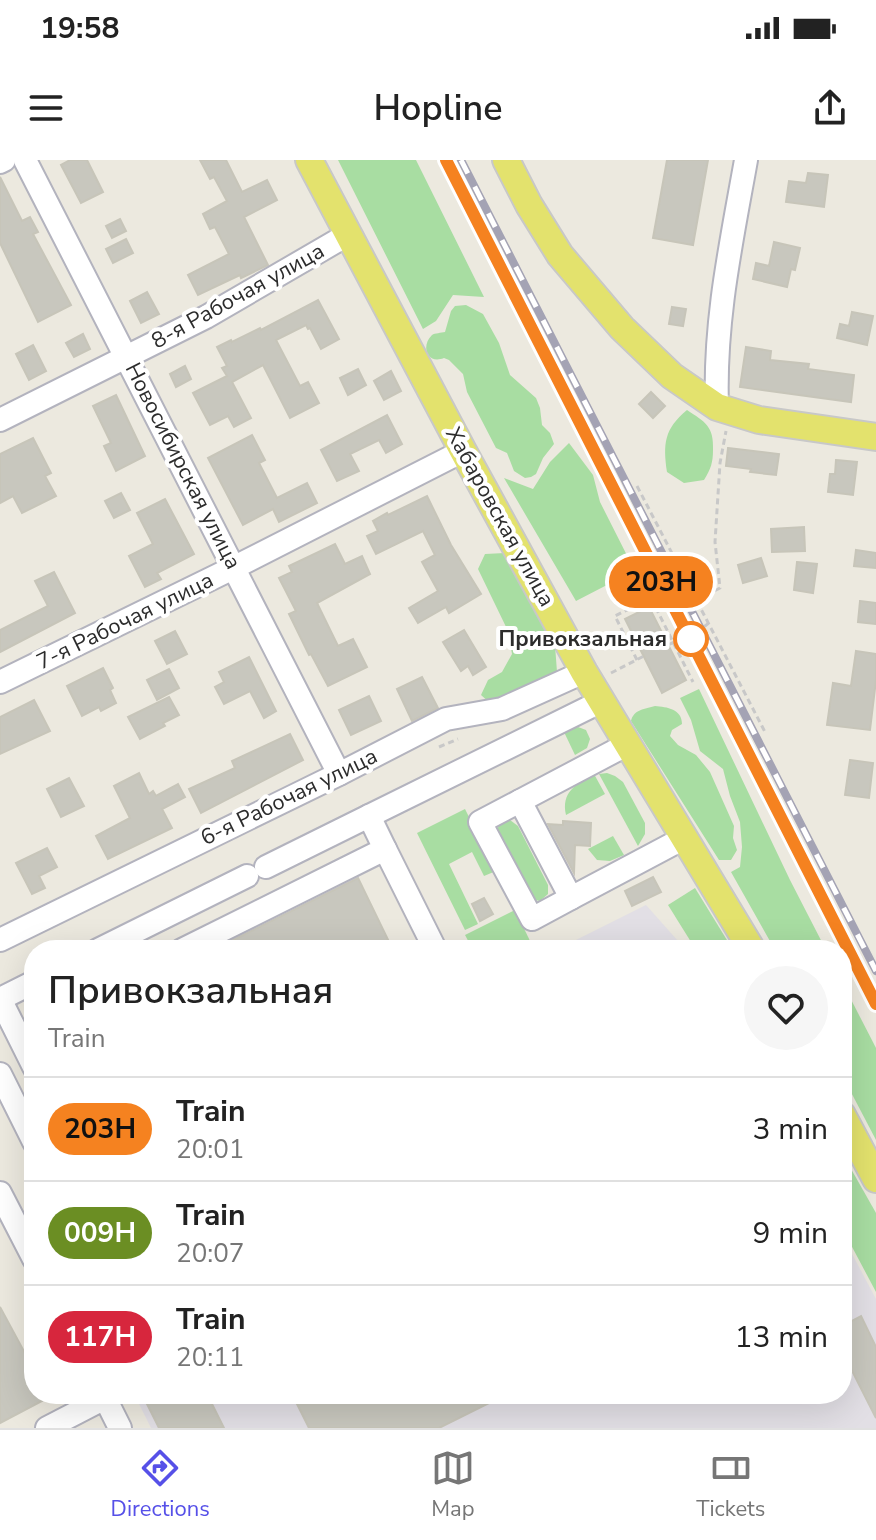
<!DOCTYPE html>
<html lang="en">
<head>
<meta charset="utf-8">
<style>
	:root { --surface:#fff; --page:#f6f6f6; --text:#222; --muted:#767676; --line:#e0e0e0; --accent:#5650e8 }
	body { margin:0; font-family:"Nunito Sans",sans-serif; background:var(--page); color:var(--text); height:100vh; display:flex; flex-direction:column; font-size:30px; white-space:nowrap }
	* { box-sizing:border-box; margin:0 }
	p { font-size:26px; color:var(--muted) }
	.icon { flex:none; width:44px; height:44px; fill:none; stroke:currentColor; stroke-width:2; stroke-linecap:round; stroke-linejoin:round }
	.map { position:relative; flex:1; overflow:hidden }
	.drawer { position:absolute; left:24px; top:780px; width:828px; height:464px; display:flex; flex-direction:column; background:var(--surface); border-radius:32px; box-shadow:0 8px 32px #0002 }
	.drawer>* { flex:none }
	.badge { padding:0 16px; border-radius:26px; font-size:28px; line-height:52px }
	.map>.badge { position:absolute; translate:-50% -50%; box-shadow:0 0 0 4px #fff }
	.round { display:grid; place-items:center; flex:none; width:84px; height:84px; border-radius:42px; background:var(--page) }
	.overview { display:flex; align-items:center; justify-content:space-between; height:136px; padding:0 24px }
	h1 { font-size:38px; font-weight:600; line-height:60px }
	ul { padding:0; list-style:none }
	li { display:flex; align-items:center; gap:24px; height:104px; padding:0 24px; border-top:2px solid var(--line) }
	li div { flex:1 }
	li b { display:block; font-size:30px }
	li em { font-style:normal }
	li .badge { min-width:88px; font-weight:700; text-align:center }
	.status { display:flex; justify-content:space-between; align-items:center; height:56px; padding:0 40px; background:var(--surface); direction:ltr }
	.status svg { height:22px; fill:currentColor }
	header { display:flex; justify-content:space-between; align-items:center; height:104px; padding:0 24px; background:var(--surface); font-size:36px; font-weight:600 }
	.tab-bar { display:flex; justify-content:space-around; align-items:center; height:112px; border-top:2px solid var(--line); background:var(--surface); font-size:22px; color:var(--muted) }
	.tab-bar a { display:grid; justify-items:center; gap:4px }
	.tab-bar .selected { color:var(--accent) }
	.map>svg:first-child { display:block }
	.industrial { fill:#e2dfe5 }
	.green { fill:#a8dda2 }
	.building { fill:#c8c7be; stroke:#c7c5b9; stroke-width:2 }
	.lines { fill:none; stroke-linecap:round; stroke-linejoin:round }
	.minor-casing { stroke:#b3b3be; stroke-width:26 }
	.major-casing { stroke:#c8c8c8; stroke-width:30 }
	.path { stroke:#c8c8c8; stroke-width:3; stroke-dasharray:6 4; stroke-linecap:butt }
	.minor { stroke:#fff; stroke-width:22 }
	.major { stroke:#e3e26d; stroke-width:26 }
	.rail-casing { stroke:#a4a3b4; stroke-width:8 }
	.rail { stroke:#fff; stroke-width:5; stroke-dasharray:15; stroke-linecap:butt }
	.line-casing { stroke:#fff; stroke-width:18 }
	.line { stroke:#f58220; stroke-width:12 }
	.stop-dot { fill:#fff; stroke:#f58220; stroke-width:4 }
	.labels { text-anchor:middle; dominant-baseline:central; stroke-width:8; stroke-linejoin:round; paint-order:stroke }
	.street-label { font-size:22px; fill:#2c2c2c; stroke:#fff }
	.stop-label { font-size:22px; font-weight:bold; fill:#2c2c2c; stroke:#fff; text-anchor:end }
</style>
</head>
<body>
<div class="status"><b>19:58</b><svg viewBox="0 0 49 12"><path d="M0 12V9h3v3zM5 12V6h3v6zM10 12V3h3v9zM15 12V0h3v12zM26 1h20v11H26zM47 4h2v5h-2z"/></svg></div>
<header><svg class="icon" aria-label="menu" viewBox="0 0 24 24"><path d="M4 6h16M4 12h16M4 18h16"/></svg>Hopline<svg class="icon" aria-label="share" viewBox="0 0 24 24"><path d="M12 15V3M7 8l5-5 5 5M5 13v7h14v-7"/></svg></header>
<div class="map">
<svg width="876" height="1268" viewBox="0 0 876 1268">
	<rect width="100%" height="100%" fill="#ece9df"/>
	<g class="industrial">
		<path d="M646 745 686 790H556Z"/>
		<path d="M842 1075 876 1139V1268H151L134 1234H842Z"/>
	</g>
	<g class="green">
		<path d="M338 0H416L484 137 453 135 436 161 423 169Z"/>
		<path d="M466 145 483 154 499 183 510 215 536 238 540 248 542 265 550 273 554 284 543 298 536 314 531 317 525 318 514 311 507 293 496 288 467 232 463 214 449 200 444 198C426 205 421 185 432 175 435 173 441 173 445 172L451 151 455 146Z"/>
		<path d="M687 250C705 262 714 266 713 290 713 302 711 309 704 320L684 323 667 312C663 284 664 269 687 250Z"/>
		<path d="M569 283 593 315 600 342 647 435 605 426 576 441 504 318 533 329 550 302Z"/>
		<path d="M505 393 555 485 557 512 491 544 481 535 488 520 502 512 512 494 508 471 478 409 485 394Z"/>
		<path d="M699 529 790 720 826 790H775L731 712 740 707 742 687 740 662 730 636 723 609 700 591 691 560 680 538Z"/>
		<path d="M655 546C667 547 682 549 682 564L672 570 670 576 678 585 696 595 710 612 734 666 733 678 737 690 731 700H719L631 561C634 549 645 549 655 546Z"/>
		<path d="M578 567 586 570 590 579 587 588 575 595 564 572Z"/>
		<path d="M607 613 615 616 623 622 645 663V674L638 686 599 614Z"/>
		<path d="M594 614 605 634 566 655C561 632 576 624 594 614Z"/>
		<path d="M465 649 496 711 484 716 472 692 449 704 478 764 465 770 417 673Z"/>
		<path d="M510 660 518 666 548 725V734L540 741 531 739 496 672 500 663Z"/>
		<path d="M613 676 624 695 610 701 597 700 588 689Z"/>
		<path d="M695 728 730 785 733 790H696L668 745Z"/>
		<path d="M515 750 532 785 521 790H473L465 775Z"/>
		<path d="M842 822 876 888V980L842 915Z"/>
		<path d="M842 993 876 1053V1132L842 1068Z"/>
	</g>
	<g class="building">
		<path d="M70 0H87L103 32 81 43 61 5Z"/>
		<path d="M200 0H226L242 32 267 20 277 40 244 57 268 105 241 118 240 115 198 135 188 115 229 94 215 67 210 69 203 54 227 41 214 17 210 19Z"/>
		<path d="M667 0H708L693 85 653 78Z"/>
		<path d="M808 13 828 15 824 47 786 42 789 21 806 23Z"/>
		<path d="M0 17 22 61 30 57 38 72 33 74 71 145 38 162 0 83Z"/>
		<path d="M120 59 126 71 112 78 106 66Z"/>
		<path d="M126 79 133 93 113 103 106 89Z"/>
		<path d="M774 82 800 88 795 110 791 109 787 127 753 119 756 103 769 106Z"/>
		<path d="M147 132 159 154 141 163 130 141Z"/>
		<path d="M318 140 339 179 321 189 310 168 308 169 306 165 276 180 300 226 308 222 319 243 290 258 263 205 232 222 251 258 234 267 228 256 210 265 193 233 227 216 222 208 227 206 217 187 231 180 232 182 260 168 261 170Z"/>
		<path d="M672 147 686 149 683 166 669 164Z"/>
		<path d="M852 152 873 156 867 185 837 178 840 164 849 166Z"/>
		<path d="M83 174 90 189 74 197 66 183Z"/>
		<path d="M33 185 46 211 29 220 16 194Z"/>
		<path d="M746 187 771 191 770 200 809 204 808 209 854 215 851 242 740 227Z"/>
		<path d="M185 206 191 219 176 227 170 214Z"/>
		<path d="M358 209 366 225 348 235 340 218Z"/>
		<path d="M391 211 401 231 384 240 374 221Z"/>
		<path d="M651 232 665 246 653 258 639 244Z"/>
		<path d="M116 235 145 296 116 311 104 286 111 283 93 246Z"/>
		<path d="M387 255 402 284 386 293 379 280 350 294 359 311 337 321 321 290Z"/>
		<path d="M252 275 265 300 259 303 277 338 307 323 317 343 279 362 273 349 243 365 208 298Z"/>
		<path d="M33 278 51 313 45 316 56 336 22 353 13 336 0 343V294Z"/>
		<path d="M728 288 779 294 776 315 750 312 751 309 726 306Z"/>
		<path d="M836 300 857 302 853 335 828 332 830 314H835Z"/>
		<path d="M121 333 130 350 114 358 105 341Z"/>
		<path d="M427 336 451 385 481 434 449 453 446 447 418 463 409 448 438 431 422 402 435 395 423 371 376 394 367 376 378 371 373 361 387 353 388 355Z"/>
		<path d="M165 339 194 394 157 413 161 419 145 427 129 396 153 384 137 353Z"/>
		<path d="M804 367 805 391 772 392 771 369Z"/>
		<path d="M335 384 345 404 362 396 370 414 317 443 338 486 353 479 367 507 328 526 311 494 309 495 289 454 296 451 279 418 292 412 289 406Z"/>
		<path d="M856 390 876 393V408L854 406Z"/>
		<path d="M761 398 767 416 743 423 738 405Z"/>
		<path d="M797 402 817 404 813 433 794 430Z"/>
		<path d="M54 412 75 453 0 492V470L48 446 35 421Z"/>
		<path d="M860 441 876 443V464L858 462Z"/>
		<path d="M649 447 686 520 662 533 625 459Z"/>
		<path d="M464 470 486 507 473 515 468 506 461 511 443 482Z"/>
		<path d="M175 471 187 494 167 504 155 481Z"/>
		<path d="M856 491 876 494V520L870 570 827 565 833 523 851 526Z"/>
		<path d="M249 497 276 551 264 558 250 531 224 544 215 527 224 522 219 512Z"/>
		<path d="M103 508 113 528 110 530 116 543 101 551 99 547 82 556 67 526Z"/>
		<path d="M169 509 179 528 157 540 147 520Z"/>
		<path d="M422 517 438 548 412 561 397 529Z"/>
		<path d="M369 536 381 561 351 575 339 550Z"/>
		<path d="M169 537 179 555 163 563 165 566 140 579 128 557Z"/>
		<path d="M34 540 50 571 0 594V557Z"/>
		<path d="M290 574 303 600 201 653 189 629 235 608 232 601Z"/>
		<path d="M850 600 873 603 869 638 845 635Z"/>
		<path d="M139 613 149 634 153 631 156 636 178 624 185 637 162 649 172 668 108 699 96 676 130 658 114 626Z"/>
		<path d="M69 618 84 646 61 657 47 629Z"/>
		<path d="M563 661 591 663 590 686 575 685 574 713 548 664 563 665Z"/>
		<path d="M47 688 57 707 39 716 45 728 32 734 16 703Z"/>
		<path d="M653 717 661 732 632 746 625 731Z"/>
		<path d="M358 718 393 790H213Z"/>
		<path d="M484 738 493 754 480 761 472 744Z"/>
		<path d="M0 1147 34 1210V1234H55L0 1263Z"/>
		<path d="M861 1156 876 1187V1258L842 1191V1166Z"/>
		<path d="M142 1234H207L224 1268H159Z"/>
		<path d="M292 1234H507L439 1268H309Z"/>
	</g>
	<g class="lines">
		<g class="minor-casing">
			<g id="minor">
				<path d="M25 0 339 614"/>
				<path d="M0 2 4 0"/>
				<path d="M717 247C714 161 731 84 746 0"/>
				<path d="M0 260 206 157 347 75"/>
				<path d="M0 522 235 407 463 291"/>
				<path d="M628 584 520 641 571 738 684 678"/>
				<path d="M520 641 480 662 532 759 571 738"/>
				<path d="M369 656 602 541"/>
				<path d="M385 689 433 785"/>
				<path d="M0 780 339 614 446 559 502 549 584 512"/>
				<path d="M98 790 247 716"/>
				<path d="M182 790 385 689 369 656 266 707"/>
				<path d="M0 839 34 907"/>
				<path d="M0 839 34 822"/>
				<path d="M0 914 34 982"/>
				<path d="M0 1033 34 1099"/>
				<path d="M103 1234 120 1268"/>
				<path d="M47 1268 105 1238"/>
			</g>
		</g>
		<g class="major-casing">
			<g id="major">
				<path d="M309 0 463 291 584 512 752 790"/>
				<path d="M506 0 529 45 560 95 622 168 672 216 717 247 759 260 876 277"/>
				<path d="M842 955 876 1019"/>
			</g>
		</g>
		<g class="path">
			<path d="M637 326 765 572"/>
			<path d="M697 440 720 428 715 382 720 303 726 271"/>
			<path d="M668 485 701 469 709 463"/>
			<path d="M637 500 615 456 651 438 693 522"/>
			<path d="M611 513 644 496"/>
			<path d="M439 587 458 579"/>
		</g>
		<use href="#minor" class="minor"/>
		<use href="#major" class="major"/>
		<g class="rail-casing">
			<g id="rail">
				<path d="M446 0 876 844"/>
				<path d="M461 0 876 811"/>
			</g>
		</g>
		<use href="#rail" class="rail"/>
	</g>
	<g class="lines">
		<g class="line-casing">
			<path id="line" d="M446 0 876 844"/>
		</g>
		<use href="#line" class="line"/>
	</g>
	<circle class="stop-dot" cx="691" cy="479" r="16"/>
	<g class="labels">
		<g class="street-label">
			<text transform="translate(238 136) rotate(-29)">8-я Рабочая улица</text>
			<text transform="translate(183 306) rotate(63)">Новосибирская улица</text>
			<text transform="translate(500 357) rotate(61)">Хабаровская улица</text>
			<text transform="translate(125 461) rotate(-26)">7-я Рабочая улица</text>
			<text transform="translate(289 637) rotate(-26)">6-я Рабочая улица</text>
		</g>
		<g class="stop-label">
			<text x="667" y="479">Привокзальная</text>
		</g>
	</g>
</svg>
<b class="badge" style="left:661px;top:422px;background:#f58220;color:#111">203Н</b>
<section class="drawer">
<div class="overview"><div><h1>Привокзальная</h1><p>Train</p></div><a class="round"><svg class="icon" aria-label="heart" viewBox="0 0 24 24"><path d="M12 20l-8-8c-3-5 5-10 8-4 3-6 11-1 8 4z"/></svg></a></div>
<ul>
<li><span class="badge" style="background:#f58220;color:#111">203Н</span><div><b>Train</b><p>20:01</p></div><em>3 min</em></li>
<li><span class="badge" style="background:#6b8e23;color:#fff">009Н</span><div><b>Train</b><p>20:07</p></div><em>9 min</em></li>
<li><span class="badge" style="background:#d7263d;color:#fff">117Н</span><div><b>Train</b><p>20:11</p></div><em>13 min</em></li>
</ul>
</section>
</div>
<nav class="tab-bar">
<a class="selected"><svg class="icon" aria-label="directions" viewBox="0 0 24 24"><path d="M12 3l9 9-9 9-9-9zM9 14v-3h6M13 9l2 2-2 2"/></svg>Directions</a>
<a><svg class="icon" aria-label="map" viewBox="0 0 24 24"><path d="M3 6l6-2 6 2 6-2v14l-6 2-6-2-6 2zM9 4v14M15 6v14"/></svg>Map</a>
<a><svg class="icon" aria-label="tickets" viewBox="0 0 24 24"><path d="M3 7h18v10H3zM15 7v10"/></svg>Tickets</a>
</nav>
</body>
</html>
